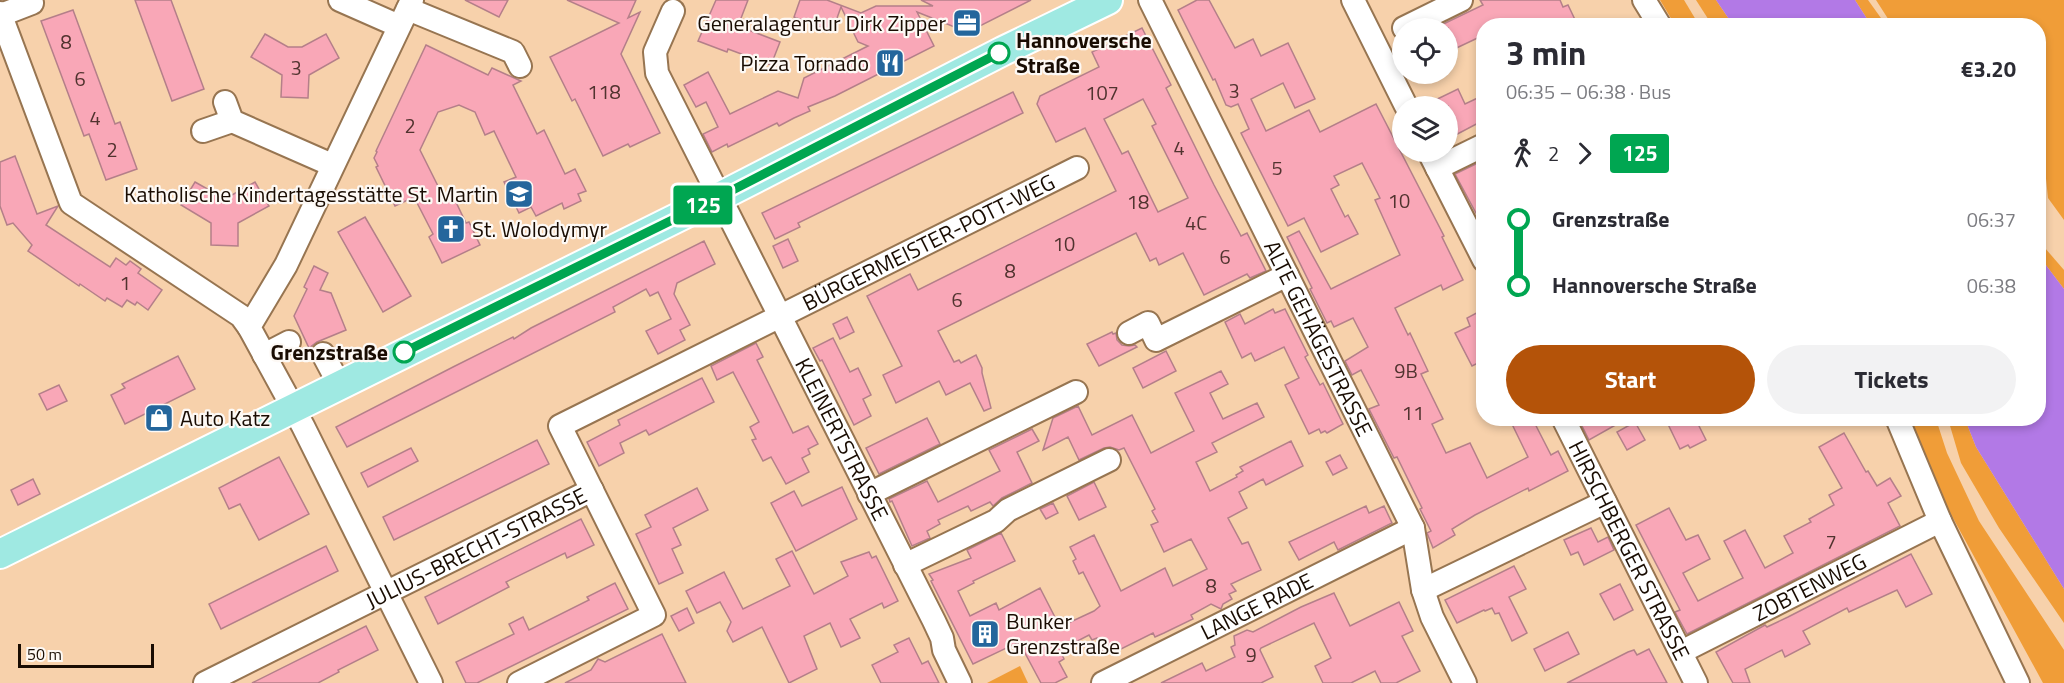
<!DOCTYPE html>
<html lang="en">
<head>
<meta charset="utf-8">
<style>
	:root { --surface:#fff; --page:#f2f2f3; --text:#2b2b33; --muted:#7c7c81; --accent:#b45309 }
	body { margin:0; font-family:"Titillium Web",sans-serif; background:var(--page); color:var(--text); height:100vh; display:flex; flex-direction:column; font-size:22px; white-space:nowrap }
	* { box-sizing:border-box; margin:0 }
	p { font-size:20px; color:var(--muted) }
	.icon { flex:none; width:33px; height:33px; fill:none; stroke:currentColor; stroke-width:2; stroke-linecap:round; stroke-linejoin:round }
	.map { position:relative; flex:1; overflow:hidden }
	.details { position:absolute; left:1476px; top:18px; width:570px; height:408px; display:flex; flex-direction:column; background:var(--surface); border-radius:24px; box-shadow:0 3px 9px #0003 }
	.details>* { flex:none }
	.badge { padding:0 12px; border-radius:4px; font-size:21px; line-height:39px }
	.controls { position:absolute; left:1392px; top:18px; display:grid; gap:12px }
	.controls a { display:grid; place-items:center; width:66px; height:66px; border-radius:50%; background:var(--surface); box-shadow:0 3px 9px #0003; font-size:30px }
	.scale { position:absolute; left:18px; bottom:15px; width:136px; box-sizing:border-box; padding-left:6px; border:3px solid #190c02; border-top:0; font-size:16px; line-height:21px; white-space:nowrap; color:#190c02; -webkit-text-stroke:4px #fdf9f5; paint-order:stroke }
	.map>.badge { position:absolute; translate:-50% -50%; box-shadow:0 0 0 3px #fff }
	.legs { display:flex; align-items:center; gap:9px; height:66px; padding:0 30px; font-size:20px }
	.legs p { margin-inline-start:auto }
	.overview { display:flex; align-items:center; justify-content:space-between; height:102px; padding:0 30px }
	h1 { font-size:33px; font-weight:700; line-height:45px }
	.primary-button { display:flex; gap:12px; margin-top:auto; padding:12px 30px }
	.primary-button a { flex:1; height:69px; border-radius:36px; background:var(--accent); color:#fff; font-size:24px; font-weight:700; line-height:69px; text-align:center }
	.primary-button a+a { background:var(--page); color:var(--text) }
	ul { padding:0 30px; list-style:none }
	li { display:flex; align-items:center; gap:21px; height:66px; font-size:22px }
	li i { display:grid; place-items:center; width:9px; height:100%; margin:0 8px; background:currentColor }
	li i::after { content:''; width:15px; height:15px; margin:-8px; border:4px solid; border-radius:50%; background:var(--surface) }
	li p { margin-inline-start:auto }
	li:first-child i { background:linear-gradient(#0000 50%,currentColor 0) }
	li:last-child i { background:linear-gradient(currentColor 50%,#0000 0) }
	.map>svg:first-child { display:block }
	.green { fill:#f09d38 }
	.water { fill:#b279e6 }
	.building { fill:#f9a7b7; stroke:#b47f89; stroke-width:1.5; fill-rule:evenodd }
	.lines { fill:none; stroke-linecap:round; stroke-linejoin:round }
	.minor-casing { stroke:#977551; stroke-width:26 }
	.major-casing { stroke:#fff; stroke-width:32 }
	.minor { stroke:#fff; stroke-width:22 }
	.major { stroke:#9fe9e2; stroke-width:28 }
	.line-1-casing { stroke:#fff; stroke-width:14 }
	.line-1 { stroke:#00a651; stroke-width:9 }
	.stop-1-dot { fill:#fff; stroke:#00a651; stroke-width:3 }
	.labels { text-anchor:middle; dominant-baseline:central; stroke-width:4.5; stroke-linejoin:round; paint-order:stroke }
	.number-label { font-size:20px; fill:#51332f }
	.poi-label { font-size:22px; fill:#190c02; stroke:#fdf9f5; text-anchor:end }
	.stop-label { font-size:22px; font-weight:bold; fill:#190c02; stroke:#fdf9f5; text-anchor:start }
	.street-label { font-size:22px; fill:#190c02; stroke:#fdf9f5 }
</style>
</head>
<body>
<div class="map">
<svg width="2064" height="683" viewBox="0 0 2064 683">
	<rect width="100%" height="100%" fill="#f7d1ab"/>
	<g class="green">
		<path d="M1660 0H1684L1699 25H1675Z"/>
		<path d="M1696 0H1716L1733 25H1712Z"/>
		<path d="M1855 0H1868L1886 25H1871Z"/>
		<path d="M1876 0H2064V220L2048 198 2045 169 2039 158 2038 26 1892 25Z"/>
		<path d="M2038 240 2064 270V289L2039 256Z"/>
		<path d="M1899 419H1936L1947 453 1979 521 2064 650V683H2043Z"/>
		<path d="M1948 419H1965L1976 447 2064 589V623L1999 528 1961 463Z"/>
		<path d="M1020 666 1028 683H987Z"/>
	</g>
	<g class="water">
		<path d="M1716 0H1855L1871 25H1733Z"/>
		<path d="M2039 256 2064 289V589L1976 447 1965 419 2038 418Z"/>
	</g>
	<g class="building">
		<path d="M135 0H171L204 89 172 101Z"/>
		<path d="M465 0H508L499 17Z"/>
		<path d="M567 0H636L628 18 640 12 621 54 660 133 630 147 628 144 603 156 575 99 572 101 550 57 619 23Z"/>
		<path d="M716 0H748L738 26 780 42 771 65 728 49 727 52 698 41Z"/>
		<path d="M800 0H827L861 13 876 6H933L921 0H1031L972 30 958 23 957 28 917 12 934 46 835 96 808 107 810 111 794 118 779 126 777 123 728 147 727 144 712 152 703 134 718 127 706 102 696 107 684 85 708 72 730 114 778 91 798 98 804 78 868 46 858 42 841 7 832 32 794 17Z"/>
		<path d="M1197 0H1209L1235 48 1253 39 1261 56 1288 43 1315 99 1295 108 1283 83 1251 99 1266 131 1309 110 1320 132 1376 104 1444 236 1442 237 1463 280 1443 290 1441 285 1395 308 1408 335 1410 333 1428 371 1421 374 1443 419 1432 424 1446 453 1470 443 1487 478 1528 457 1509 418H1532L1551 455 1558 451 1568 471 1529 491 1528 488 1475 515 1452 529 1455 535 1433 548 1427 533 1431 531 1420 509 1422 508 1397 457 1394 458 1369 409 1379 405 1361 370 1352 375 1345 361 1368 347 1353 318 1334 327 1331 321 1327 323 1310 289 1312 288 1287 237 1299 231 1331 289 1400 255 1375 200 1380 198 1362 163 1334 176 1339 185 1331 189 1345 217 1348 215 1358 234 1321 252 1304 218 1288 226 1241 133 1249 129 1238 104 1231 107 1226 105 1215 79 1213 80 1178 10Z"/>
		<path d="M1480 0H1560L1563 7 1568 5 1578 26H1484V35L1448 52V28H1435L1483 5Z"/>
		<path d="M73 10 115 124 120 122 137 169 106 180 89 134 84 136 41 21Z"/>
		<path d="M1142 28 1171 85 1166 88 1214 185 1241 236 1247 233 1266 271 1250 278 1247 274 1204 295 1183 253 1159 265 1156 258 1150 261 1136 233 938 331 954 362 959 360 961 363 976 355 982 368V373L991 408 984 411 970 383 946 395 939 381 896 403 883 375 902 366 867 296 910 274 918 290 1116 191 1085 128 1056 142 1037 104 1040 96 1099 67 1092 52ZM1143 99 1156 124 1152 126 1188 198 1158 212 1128 151 1122 154 1104 119Z"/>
		<path d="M265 34 288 47H302L326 34 339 58 309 75 308 98 281 97 282 75 251 57Z"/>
		<path d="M426 45 488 75 492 68 521 81 513 85 537 134 544 130 565 174 575 169 586 191 578 194 581 201 564 209 562 203 536 216 531 207 519 213 504 182 516 177 494 131 485 135 475 112 459 105 438 112 420 150 446 202 454 198 466 223 469 222 480 245 442 263 429 237 433 234 414 197 395 206 376 167 378 166 374 158 377 152 376 151Z"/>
		<path d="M1458 89 1465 104 1484 95V120L1448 139V106H1423Z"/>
		<path d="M1013 92 1023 113 798 223 800 227 775 239 762 213Z"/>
		<path d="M15 156 37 214 58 206 46 225 110 267 116 258 126 265 130 261 141 269 138 273 162 290 148 310 137 302 135 305 127 300 122 307 107 298 105 301 80 284 79 286 28 251 32 245 13 223 7 225 0 206V162Z"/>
		<path d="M1484 160V228L1455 174Z"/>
		<path d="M195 182 218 195H232L255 182 269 206 238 223V246L211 245V223L181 205Z"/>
		<path d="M365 217 411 296 383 312 338 232Z"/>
		<path d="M788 239 798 261 783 268 773 246Z"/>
		<path d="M704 241 715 264 677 283 674 294 690 325 680 330 685 340 658 354 646 331 671 319 658 292 650 296 646 289 613 307 615 312 347 447 336 427 455 366 513 337 514 339 531 328Z"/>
		<path d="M314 266 328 273 320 290 331 293 346 330 317 342 309 348 294 316 307 289 304 287Z"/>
		<path d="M1273 309 1275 313 1285 309 1308 355 1305 357 1320 385 1323 383 1343 424 1327 433 1325 431 1321 433 1319 429 1309 434 1285 385 1299 378 1284 347 1255 361 1251 353 1242 358 1225 322 1240 314 1245 324Z"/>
		<path d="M1484 309V360L1472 366 1455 333 1470 326 1467 318Z"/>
		<path d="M847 317 854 332 840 339 833 324Z"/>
		<path d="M1112 332 1113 334 1116 333 1117 340 1122 345 1129 346 1135 345 1137 347 1099 366 1087 344Z"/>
		<path d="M833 338 850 372 858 368 871 395 863 399 871 416 854 425 822 360 820 361 813 348Z"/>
		<path d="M756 343 763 357 757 360 793 433 808 426 818 444 808 449 810 454 802 458 809 472 786 484 771 457 763 461 752 440 756 439 750 427 759 422 733 372 717 380 711 366Z"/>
		<path d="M1166 351 1176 371 1143 388 1133 368Z"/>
		<path d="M178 356 195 389 125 424 111 395 125 388 122 384Z"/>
		<path d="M1221 371 1228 384 1210 393 1223 419 1257 403 1264 417 1212 443 1217 452 1196 462 1210 491 1237 477 1236 475 1243 471 1240 467 1291 441 1303 466 1266 485 1263 479 1239 492 1247 508 1228 518 1242 544 1248 542 1261 570 1231 584 1236 591 1229 594 1232 599 1223 604 1221 609 1211 604 1191 615 1193 619 1164 633 1155 637 1153 633 1111 654 1109 649 1103 652 1097 638 1092 640 1089 635 1060 650 1064 659 1059 662 1067 677 1055 683H1041L1019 642 973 664 931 581 933 580 929 574 971 558 967 550 1001 533 1015 561 973 581 974 583 958 591 970 616 996 603 999 610 1040 588 1058 623 1062 621 1064 625 1094 611 1100 606 1083 572 1079 574 1073 561 1076 559 1070 547 1094 535 1121 591 1165 568 1173 586 1207 569 1191 539 1164 552 1151 525 1158 522 1152 511 1155 509 1124 448 1119 450 1110 447 1104 448 1079 460 1068 437 1043 450 1053 418 1078 406 1092 435 1132 415 1151 453 1194 431 1175 393Z"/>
		<path d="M702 378 714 402 649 435 646 430 620 443 624 453 599 466 587 442 620 425 618 420Z"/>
		<path d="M59 385 67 401 47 410 39 394Z"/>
		<path d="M927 418 940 444 879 474 866 448Z"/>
		<path d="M1578 418H1628L1589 440Z"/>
		<path d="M1665 418H1695L1706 440 1690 448 1688 445 1680 449Z"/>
		<path d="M1635 422 1645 440 1627 450 1617 432Z"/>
		<path d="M1032 429 1039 441 1017 452 1032 483 1002 498 993 506 990 502 971 511 968 506 938 520 940 524 927 531 930 538 912 546 892 501 890 502 889 499 927 481 938 502 1000 471 989 450Z"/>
		<path d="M1844 433 1866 472 1868 471 1877 486 1890 478 1901 496 1888 503 1900 526 1687 634 1675 612 1680 610 1636 525 1669 508 1686 540 1698 535 1710 559 1683 573 1698 601 1743 578 1724 541 1745 530 1765 568 1793 553 1784 536 1811 522 1809 519 1834 505 1829 495 1842 488 1819 447Z"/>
		<path d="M537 440 549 464 394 540 383 517Z"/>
		<path d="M411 448 418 461 368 487 361 473Z"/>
		<path d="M1340 455 1347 468 1333 475 1326 462Z"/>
		<path d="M279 457 309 514 259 540 240 504 229 509 219 488Z"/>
		<path d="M33 479 40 494 18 505 11 490Z"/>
		<path d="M1094 482 1106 507 1079 520 1067 496Z"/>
		<path d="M842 487 857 519 796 551 771 503 794 491 802 506Z"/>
		<path d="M697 488 708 510 673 528 681 545 672 549 683 573 659 584 636 534 651 527 645 515Z"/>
		<path d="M1053 503 1058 513 1046 519 1040 509Z"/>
		<path d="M1366 506 1369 513 1384 506 1392 523 1338 550 1334 542 1299 560 1289 542Z"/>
		<path d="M581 519 594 545 567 558 565 553 506 582 509 587 438 624 425 597Z"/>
		<path d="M1591 528 1598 542 1608 537 1614 550 1584 565 1578 552 1571 555 1564 540Z"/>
		<path d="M326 546 338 571 221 629 209 604Z"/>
		<path d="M792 551 814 594 848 576 841 562 869 552 872 558 876 556 898 601 884 608 882 603 850 619 860 638 841 647 830 623 804 636 817 669 789 683 762 627 733 642 727 631 731 622 720 602 697 613 686 591 724 572 743 609 790 586 776 559Z"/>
		<path d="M1911 554 1932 594 1906 607 1897 590 1849 612 1847 608 1803 631 1810 644 1785 657 1782 650 1745 669 1750 683H1733L1716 652 1765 625 1767 627 1788 617Z"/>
		<path d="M1514 566 1526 589 1509 597 1527 633 1512 641 1499 613 1495 614 1492 608 1485 611 1484 610 1457 623 1445 600Z"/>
		<path d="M615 583 628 609 477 683H466L456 662 514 634 509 624 523 617 529 630 589 600 587 597Z"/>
		<path d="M1620 584 1633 610 1614 620 1600 594Z"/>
		<path d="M1334 593 1350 626 1399 602 1413 631 1402 636 1420 671 1396 683H1381L1375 671 1351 683H1323L1315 666 1331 658 1314 623 1261 648 1260 650 1273 677 1261 683H1161L1202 663 1206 671 1235 657 1231 647 1235 645 1234 636 1247 630 1253 632 1301 607Z"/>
		<path d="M687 608 694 623 679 631 671 616Z"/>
		<path d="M366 626 378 650 338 670 339 672 318 683H252Z"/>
		<path d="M1568 632 1579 654 1545 671 1534 649Z"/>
		<path d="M662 634 686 683H565L591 670 598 659 605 662Z"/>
		<path d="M909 638 922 664 928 661 939 683H881L872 665 898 652 894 645Z"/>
		<path d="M1649 649 1667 683H1567L1628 652 1634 650 1637 655Z"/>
	</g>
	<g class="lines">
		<g class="minor-casing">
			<g id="minor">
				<path d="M340 0 399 26"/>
				<path d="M412 0 286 265 249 327 303 426 431 683"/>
				<path id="s1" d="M1150 0 1413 528 1423 590 1432 617 1465 683"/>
				<path d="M1353 0 1406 106"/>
				<path d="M1644 0 1660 26"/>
				<path d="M408 9 513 52 520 66"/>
				<path id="s2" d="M673 11 655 52 657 73 934 621 942 638 944 650 960 683"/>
				<path d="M0 13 71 203 241 316 249 327"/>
				<path d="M1 15 32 3"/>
				<path d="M1404 28 1461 0"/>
				<path d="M225 102 232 121 332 165"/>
				<path d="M203 131 232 121"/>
				<path d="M1429 152 1484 260"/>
				<path d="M1437 168 1484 145"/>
				<path d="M1129 333 1148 323 1156 340 1287 275"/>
				<path d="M323 354 339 384"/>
				<path d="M264 355 289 342"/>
				<path id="s3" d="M1563 418 1696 683"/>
				<path d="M1897 418 1940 521 2018 683"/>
				<path d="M869 494 1076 392"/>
				<path d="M905 565 996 521 1008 510 1109 460"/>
				<path d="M1423 590 1605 502"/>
				<path id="s4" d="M1681 652 1940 521"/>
				<path id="s5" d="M205 683 592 490"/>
				<path id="s6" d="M519 683 654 615 560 426 1077 168"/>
				<path id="s7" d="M1103 683 1413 528"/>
			</g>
		</g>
		<g class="major-casing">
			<path id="major" d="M0 554 721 196 1003 51 1108 0"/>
		</g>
		<use href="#minor" class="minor"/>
		<use href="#major" class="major"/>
	</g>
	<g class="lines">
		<g class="line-1-casing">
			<path id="line-1" d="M404 352 721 196 999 53"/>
		</g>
		<use href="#line-1" class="line-1"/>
	</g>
	<defs>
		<g id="office-square" transform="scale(1.5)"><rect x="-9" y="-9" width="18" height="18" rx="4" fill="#24669c" stroke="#fdf9f5"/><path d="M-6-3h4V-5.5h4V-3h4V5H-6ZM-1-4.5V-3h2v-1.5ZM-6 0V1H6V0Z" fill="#fff"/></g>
		<g id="restaurant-square" transform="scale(1.5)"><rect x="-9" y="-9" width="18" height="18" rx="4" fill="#24669c" stroke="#fdf9f5"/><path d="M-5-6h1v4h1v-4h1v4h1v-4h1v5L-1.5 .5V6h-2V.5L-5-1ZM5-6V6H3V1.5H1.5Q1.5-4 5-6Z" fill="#fff"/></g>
		<g id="school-square" transform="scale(1.5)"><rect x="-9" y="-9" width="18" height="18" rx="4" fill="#24669c" stroke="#fdf9f5"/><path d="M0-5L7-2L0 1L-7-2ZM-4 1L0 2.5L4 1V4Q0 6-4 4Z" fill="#fff"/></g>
		<g id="church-square" transform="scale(1.5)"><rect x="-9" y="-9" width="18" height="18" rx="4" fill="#24669c" stroke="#fdf9f5"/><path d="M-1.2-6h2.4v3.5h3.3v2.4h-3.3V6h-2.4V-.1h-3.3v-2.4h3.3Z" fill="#fff"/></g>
		<g id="shop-square" transform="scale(1.5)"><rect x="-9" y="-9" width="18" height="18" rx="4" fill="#24669c" stroke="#fdf9f5"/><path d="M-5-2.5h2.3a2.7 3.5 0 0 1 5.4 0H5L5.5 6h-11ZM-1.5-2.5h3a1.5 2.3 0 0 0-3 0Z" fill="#fff"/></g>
		<g id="building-square" transform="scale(1.5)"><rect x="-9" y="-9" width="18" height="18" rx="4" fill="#24669c" stroke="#fdf9f5"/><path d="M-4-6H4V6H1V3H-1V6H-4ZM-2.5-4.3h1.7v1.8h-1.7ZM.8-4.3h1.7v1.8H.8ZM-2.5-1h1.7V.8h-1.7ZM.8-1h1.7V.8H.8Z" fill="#fff"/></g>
	</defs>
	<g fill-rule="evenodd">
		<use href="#office-square" x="967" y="23"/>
		<use href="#restaurant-square" x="890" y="63"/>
		<use href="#school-square" x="519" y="194"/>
		<use href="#church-square" x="451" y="229"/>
		<use href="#shop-square" x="159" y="418"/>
		<use href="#building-square" x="985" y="634"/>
	</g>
	<g class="stop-1-dot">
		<circle cx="999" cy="53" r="10"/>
		<circle cx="404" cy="352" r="10"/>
	</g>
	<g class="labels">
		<g class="number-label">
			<text x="66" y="41">8</text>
			<text x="296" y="67">3</text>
			<text x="80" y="78">6</text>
			<text x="1234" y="90">3</text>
			<text x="604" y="91">118</text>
			<text x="1102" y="92">107</text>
			<text x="95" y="117">4</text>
			<text x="410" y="125">2</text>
			<text x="1179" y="147">4</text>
			<text x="112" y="149">2</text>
			<text x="1277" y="167">5</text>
			<text x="1399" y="200">10</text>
			<text x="1138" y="201">18</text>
			<text x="1196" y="222">4C</text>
			<text x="1064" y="243">10</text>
			<text x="1225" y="256">6</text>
			<text x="1010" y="270">8</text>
			<text x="125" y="282">1</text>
			<text x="957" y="299">6</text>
			<text x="1406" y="370">9B</text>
			<text x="1413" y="412">11</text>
			<text x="1831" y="541">7</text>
			<text x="1211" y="585">8</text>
			<text x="1251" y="654">9</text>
		</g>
		<g class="poi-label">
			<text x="946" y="23">Generalagentur Dirk Zipper</text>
			<text x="869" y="63">Pizza Tornado</text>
			<text x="498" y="194">Katholische Kindertagesstätte St. Martin</text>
			<text x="472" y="229" text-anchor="start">St. Wolodymyr</text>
			<text x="180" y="418" text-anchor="start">Auto Katz</text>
			<text x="1006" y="621" text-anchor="start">Bunker<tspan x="1006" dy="25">Grenzstraße</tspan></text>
		</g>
		<g class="stop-label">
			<text x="1016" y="40">Hannoversche<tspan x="1016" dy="25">Straße</tspan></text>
			<text x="388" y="352" text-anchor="end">Grenzstraße</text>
		</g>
		<g class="street-label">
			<text stroke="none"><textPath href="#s6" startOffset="774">BÜRGERMEISTER-POTT-WEG</textPath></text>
			<text stroke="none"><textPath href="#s1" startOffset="378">ALTE GEHÄGESTRASSE</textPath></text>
			<text stroke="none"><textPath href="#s2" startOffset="476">KLEINERTSTRASSE</textPath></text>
			<text stroke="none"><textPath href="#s5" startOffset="303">JULIUS-BRECHT-STRASSE</textPath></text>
			<text stroke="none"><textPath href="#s3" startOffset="148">HIRSCHBERGER STRASSE</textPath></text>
			<text stroke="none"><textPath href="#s4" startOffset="144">ZOBTENWEG</textPath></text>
			<text stroke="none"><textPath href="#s7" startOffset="172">LANGE RADE</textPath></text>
		</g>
	</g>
</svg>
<div class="controls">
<a><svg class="icon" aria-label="locate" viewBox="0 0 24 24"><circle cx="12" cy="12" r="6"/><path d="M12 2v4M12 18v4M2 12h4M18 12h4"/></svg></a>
<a><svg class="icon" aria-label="layers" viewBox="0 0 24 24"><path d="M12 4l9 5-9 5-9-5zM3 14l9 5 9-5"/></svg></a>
</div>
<div class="scale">50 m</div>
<b class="badge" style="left:703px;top:205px;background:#00a651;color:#fff">125</b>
<section class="details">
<div class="overview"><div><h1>3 min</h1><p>06:35 – 06:38 · Bus</p></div><b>€3.20</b></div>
<div class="legs"><svg class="icon" aria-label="walk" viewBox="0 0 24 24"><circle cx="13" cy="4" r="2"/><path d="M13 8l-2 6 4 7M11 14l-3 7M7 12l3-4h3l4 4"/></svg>2<svg class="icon" aria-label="forward" viewBox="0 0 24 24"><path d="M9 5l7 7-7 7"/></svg><b class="badge" style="background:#00a651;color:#fff">125</b></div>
<ul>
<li><i style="color:#00a651"></i><b>Grenzstraße</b><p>06:37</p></li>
<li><i style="color:#00a651"></i><b>Hannoversche Straße</b><p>06:38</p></li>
</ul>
<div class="primary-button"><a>Start</a><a>Tickets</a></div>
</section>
</div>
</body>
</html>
